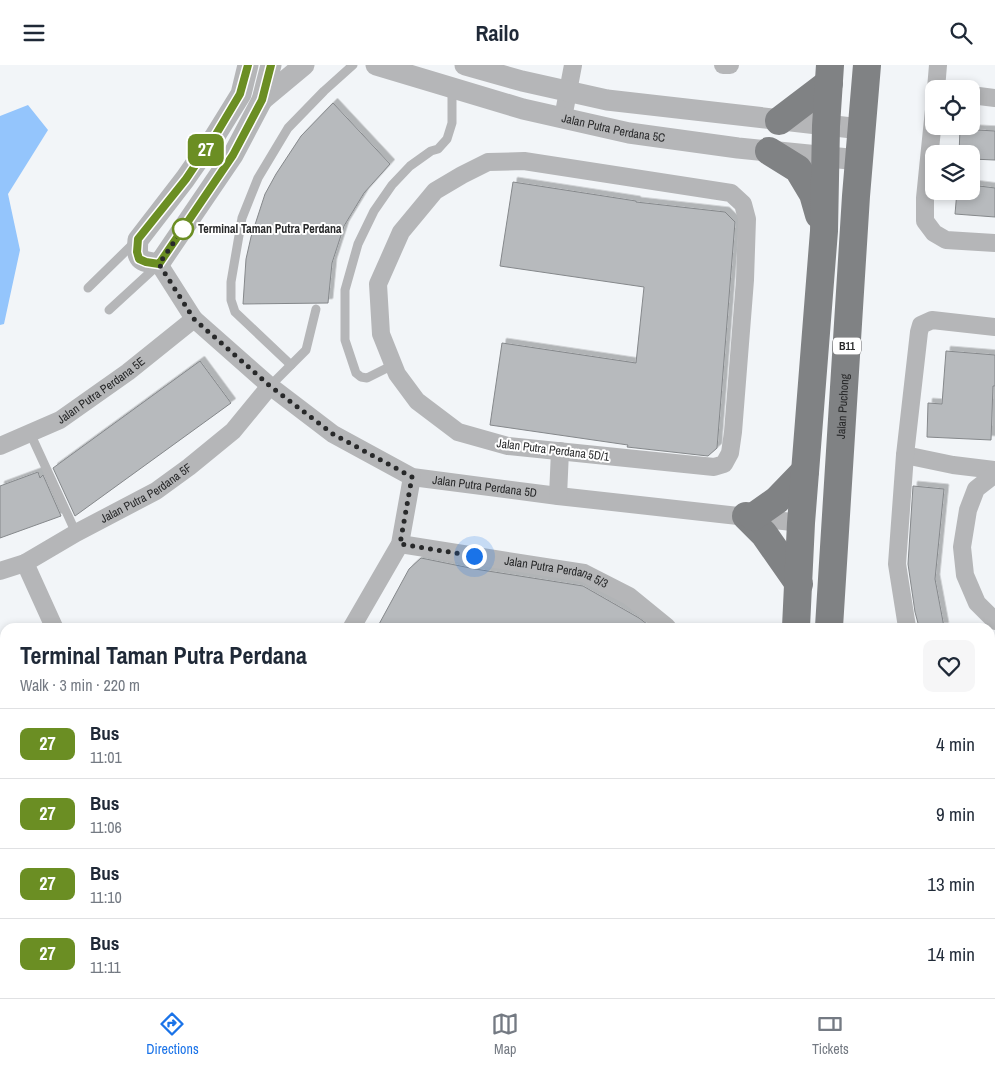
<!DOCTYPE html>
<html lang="en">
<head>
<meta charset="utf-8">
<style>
	:root { --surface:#fff; --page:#f6f6f7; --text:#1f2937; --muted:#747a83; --line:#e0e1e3; --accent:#1a73e8 }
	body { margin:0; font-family:"Archivo Narrow",sans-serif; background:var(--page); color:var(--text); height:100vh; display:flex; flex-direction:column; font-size:19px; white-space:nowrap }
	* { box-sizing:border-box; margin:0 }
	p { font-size:16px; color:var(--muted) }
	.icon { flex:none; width:28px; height:28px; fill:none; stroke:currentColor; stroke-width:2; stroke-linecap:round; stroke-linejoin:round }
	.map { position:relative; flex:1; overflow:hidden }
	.side { position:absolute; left:0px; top:558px; width:995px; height:376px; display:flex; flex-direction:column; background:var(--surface); border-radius:15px 15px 0 0; box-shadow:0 2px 8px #0003 }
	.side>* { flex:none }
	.badge { padding:0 10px; border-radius:8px; font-size:18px; line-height:32px }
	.controls { position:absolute; left:925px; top:15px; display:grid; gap:10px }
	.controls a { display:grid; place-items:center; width:55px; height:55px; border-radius:10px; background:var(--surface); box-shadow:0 2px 8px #0003; font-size:25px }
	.you { position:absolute; width:25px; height:25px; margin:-12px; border:4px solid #fff; border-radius:50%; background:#1a73e8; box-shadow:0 0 0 8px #1a73e833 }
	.map>.badge { position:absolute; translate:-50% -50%; box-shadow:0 0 0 2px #fff }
	.round { display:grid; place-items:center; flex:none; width:52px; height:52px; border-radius:10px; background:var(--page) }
	.headline { display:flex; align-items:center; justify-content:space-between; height:85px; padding:0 20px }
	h1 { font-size:24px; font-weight:700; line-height:38px }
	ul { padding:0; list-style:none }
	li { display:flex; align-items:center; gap:15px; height:70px; padding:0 20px; border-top:1px solid var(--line) }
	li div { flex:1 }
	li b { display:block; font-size:19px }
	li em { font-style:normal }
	li .badge { min-width:55px; font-weight:700; text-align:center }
	header { display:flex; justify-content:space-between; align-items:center; height:65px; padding:0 20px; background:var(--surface); font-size:22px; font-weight:700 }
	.dock { display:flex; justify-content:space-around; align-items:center; height:70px; border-top:1px solid var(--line); background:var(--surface); font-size:14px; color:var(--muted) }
	.dock a { display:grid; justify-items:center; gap:2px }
	.dock .current { color:var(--accent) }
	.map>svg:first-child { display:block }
	.green { fill:#e1e58f }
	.water { fill:#94c5fc }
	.building { fill:#b7babd; stroke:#85888b; filter:url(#shadow) }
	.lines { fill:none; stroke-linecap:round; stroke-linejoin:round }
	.service { stroke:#b5b6b8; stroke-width:9 }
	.minor { stroke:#b5b6b8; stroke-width:18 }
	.tertiary { stroke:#b5b6b8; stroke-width:21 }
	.primary { stroke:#808284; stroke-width:28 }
	.line-casing { stroke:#fff; stroke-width:11 }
	.line { stroke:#6b8e23; stroke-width:8 }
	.walk { stroke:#28292a; stroke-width:5; stroke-dasharray:0 9 }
	.stop-dot { fill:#fff; stroke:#6b8e23; stroke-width:2.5 }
	.labels { text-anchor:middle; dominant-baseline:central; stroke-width:4; stroke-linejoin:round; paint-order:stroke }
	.shield { fill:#fff; stroke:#68696a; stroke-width:1 }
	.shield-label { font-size:11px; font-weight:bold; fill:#28292a }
	.street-label { font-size:12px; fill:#28292a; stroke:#fff }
	.stop-label { font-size:12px; font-weight:bold; fill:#28292a; stroke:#fff; text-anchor:start }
</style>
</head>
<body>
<header><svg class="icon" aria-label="menu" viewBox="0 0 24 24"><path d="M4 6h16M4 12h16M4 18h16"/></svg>Railo<svg class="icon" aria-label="search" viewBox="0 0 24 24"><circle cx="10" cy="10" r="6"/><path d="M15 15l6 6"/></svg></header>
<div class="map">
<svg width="995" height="933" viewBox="0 0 995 933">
	<defs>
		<filter id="shadow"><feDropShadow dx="4.5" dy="-4.5" stdDeviation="0" flood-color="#0004"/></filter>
	</defs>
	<rect width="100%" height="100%" fill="#f2f5f8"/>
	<path class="green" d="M200 929H489L488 933H198Z"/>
	<path class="water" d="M28 40 48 65 8 129 20 185 4 259 0 260V51Z"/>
	<g class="building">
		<path d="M333 38 390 99 364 128 344 161 332 198 328 238 243 239 246 194 251 172 265 129 276 109 301 71Z"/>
		<path d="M960 64 995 66V95L971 94V89H959Z"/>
		<path d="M513 117 636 136V137L725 147 735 157 717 383 708 391 627 382 628 380 490 360 502 278 636 298 644 222 500 201Z"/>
		<path d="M971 120 995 123V152L955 149 957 126H971Z"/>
		<path d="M946 286 995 290V321H993L991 375 927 372 928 338 942 339Z"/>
		<path d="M200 296 231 338 75 451 53 403Z"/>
		<path d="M38 407 40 413 43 410 61 451 0 473V421Z"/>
		<path d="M913 421 944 424 935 514 944 562H919L915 547 908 499Z"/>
		<path d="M421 493 475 504 583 521 639 553 651 562H387L378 561 409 504Z"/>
	</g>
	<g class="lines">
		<g class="service">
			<path d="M88 223 134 178"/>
			<path d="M109 245 157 201"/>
			<path d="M291 300 235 247 231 235V217L242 153 258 113 288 63 324 26 353 0"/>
			<path d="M393 300 367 313 361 312 356 308 345 275V225L358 179 374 146 392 120 410 101 431 86 438 84 447 74 452 58V23"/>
			<path d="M270 321 306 285 316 244"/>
			<path d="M30 368 76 468"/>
		</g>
		<g class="minor">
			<path d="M723 0H730"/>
			<path d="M936 24 938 0"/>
			<path d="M971 30 995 33"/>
			<path d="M934 45 925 133V156L934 168 946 175 995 178"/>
			<path d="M563 53 573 0"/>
			<path d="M524 96 731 128 743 139 747 154 745 215 733 367 730 388 724 399 714 402 508 381 458 367 417 336 397 309 381 269 378 219 401 167 435 126 462 110 488 97Z"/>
			<path id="s1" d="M159 199 194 254 270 321 333 369 412 412 558 431 801 458"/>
			<path id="s2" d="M0 381 60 355 128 307 194 254"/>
			<path d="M905 390 953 400 995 405"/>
			<path d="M995 409 976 424 968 445 962 482 965 510 977 538 995 556"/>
			<path d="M558 431 560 386"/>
			<path id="s3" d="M400 479 584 508 629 531 667 562"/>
			<path d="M25 498 54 562"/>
			<path id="s4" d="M0 506 25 498 76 468 156 426 189 402 233 366 270 321"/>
			<path d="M352 562 400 479 412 412"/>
			<path d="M907 562 897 499 905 390 919 267 921 260 932 255 995 262"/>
			<path d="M990 616 995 623"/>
			<path d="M990 698 995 700"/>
			<path d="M990 778H995"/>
			<path d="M0 848 5 832"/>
			<path d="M990 918H995"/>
			<path d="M579 929 590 933"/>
			<path d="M498 933 499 929"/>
			<path d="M706 933 707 929"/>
		</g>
		<g class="tertiary">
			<path d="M248 0 241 29 215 71 185 114 138 175C136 195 139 196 159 199L233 90 262 35 271 0"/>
			<path id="s5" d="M376 0 523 44 629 68 738 83 859 95"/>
			<path d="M465 0 522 16 607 35 861 64"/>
			<path d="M262 35 304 0"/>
			<path d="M0 928 18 933"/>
		</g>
		<g class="primary">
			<path d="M779 56 829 18"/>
			<path d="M769 86 798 104 813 129 819 150"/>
			<path d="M746 451 764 469 799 519"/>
			<path d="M753 452 777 435 805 406"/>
			<path d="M796 562 801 458 824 166 826 61 830 0"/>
			<path id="s6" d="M829 562 856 131 867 0"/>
			<path d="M759 933V929"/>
			<path d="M802 933V929"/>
		</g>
	</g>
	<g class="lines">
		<g class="line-casing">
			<path id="line" d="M248 0 240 29 215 71 186 114 138 174 137 187 139 194 146 197 159 199 233 90 262 35 271 0"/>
		</g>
		<use href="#line" class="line"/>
		<path class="walk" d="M183 164 159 199 194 254 270 321 333 369 412 412 400 479 474 491"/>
	</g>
	<circle class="stop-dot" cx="183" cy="164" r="10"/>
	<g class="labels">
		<rect class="shield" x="833" y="272.5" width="28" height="17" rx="4"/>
		<g class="shield-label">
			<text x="847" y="281">B11</text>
		</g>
		<g class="street-label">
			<text stroke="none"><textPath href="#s5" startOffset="246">Jalan Putra Perdana 5C</textPath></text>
			<text stroke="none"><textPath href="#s2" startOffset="116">Jalan Putra Perdana 5E</textPath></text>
			<text stroke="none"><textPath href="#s6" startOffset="221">Jalan Puchong</textPath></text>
			<text transform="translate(553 385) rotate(7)">Jalan Putra Perdana 5D/1</text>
			<text stroke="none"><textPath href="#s1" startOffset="409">Jalan Putra Perdana 5D</textPath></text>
			<text stroke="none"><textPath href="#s4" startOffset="166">Jalan Putra Perdana 5F</textPath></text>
			<text stroke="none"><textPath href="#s3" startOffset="159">Jalan Putra Perdana 5/3</textPath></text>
		</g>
		<g class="stop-label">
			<text x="198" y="164">Terminal Taman Putra Perdana</text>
		</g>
	</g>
</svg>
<div class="controls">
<a><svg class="icon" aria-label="locate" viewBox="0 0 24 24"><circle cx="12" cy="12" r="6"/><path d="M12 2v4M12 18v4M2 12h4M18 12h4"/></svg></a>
<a><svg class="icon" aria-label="layers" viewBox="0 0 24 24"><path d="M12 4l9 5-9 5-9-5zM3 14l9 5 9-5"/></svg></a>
</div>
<div class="you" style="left:474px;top:491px"></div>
<b class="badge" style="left:206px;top:85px;background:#6b8e23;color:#fff">27</b>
<section class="side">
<div class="headline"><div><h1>Terminal Taman Putra Perdana</h1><p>Walk · 3 min · 220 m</p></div><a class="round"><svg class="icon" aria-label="heart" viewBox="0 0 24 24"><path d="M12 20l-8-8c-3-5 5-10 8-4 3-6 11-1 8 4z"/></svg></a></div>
<ul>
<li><span class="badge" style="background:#6b8e23;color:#fff">27</span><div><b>Bus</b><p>11:01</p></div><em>4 min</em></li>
<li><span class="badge" style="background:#6b8e23;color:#fff">27</span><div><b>Bus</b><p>11:06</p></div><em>9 min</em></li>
<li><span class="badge" style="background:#6b8e23;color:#fff">27</span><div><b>Bus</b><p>11:10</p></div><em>13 min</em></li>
<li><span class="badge" style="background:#6b8e23;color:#fff">27</span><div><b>Bus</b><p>11:11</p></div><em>14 min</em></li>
</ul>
</section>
</div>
<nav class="dock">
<a class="current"><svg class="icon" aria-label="directions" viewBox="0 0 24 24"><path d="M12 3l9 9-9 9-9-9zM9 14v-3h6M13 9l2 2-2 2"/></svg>Directions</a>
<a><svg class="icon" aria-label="map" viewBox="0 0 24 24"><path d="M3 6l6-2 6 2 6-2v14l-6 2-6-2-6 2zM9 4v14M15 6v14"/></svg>Map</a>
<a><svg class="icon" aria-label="tickets" viewBox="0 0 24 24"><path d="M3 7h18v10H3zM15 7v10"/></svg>Tickets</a>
</nav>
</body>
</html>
